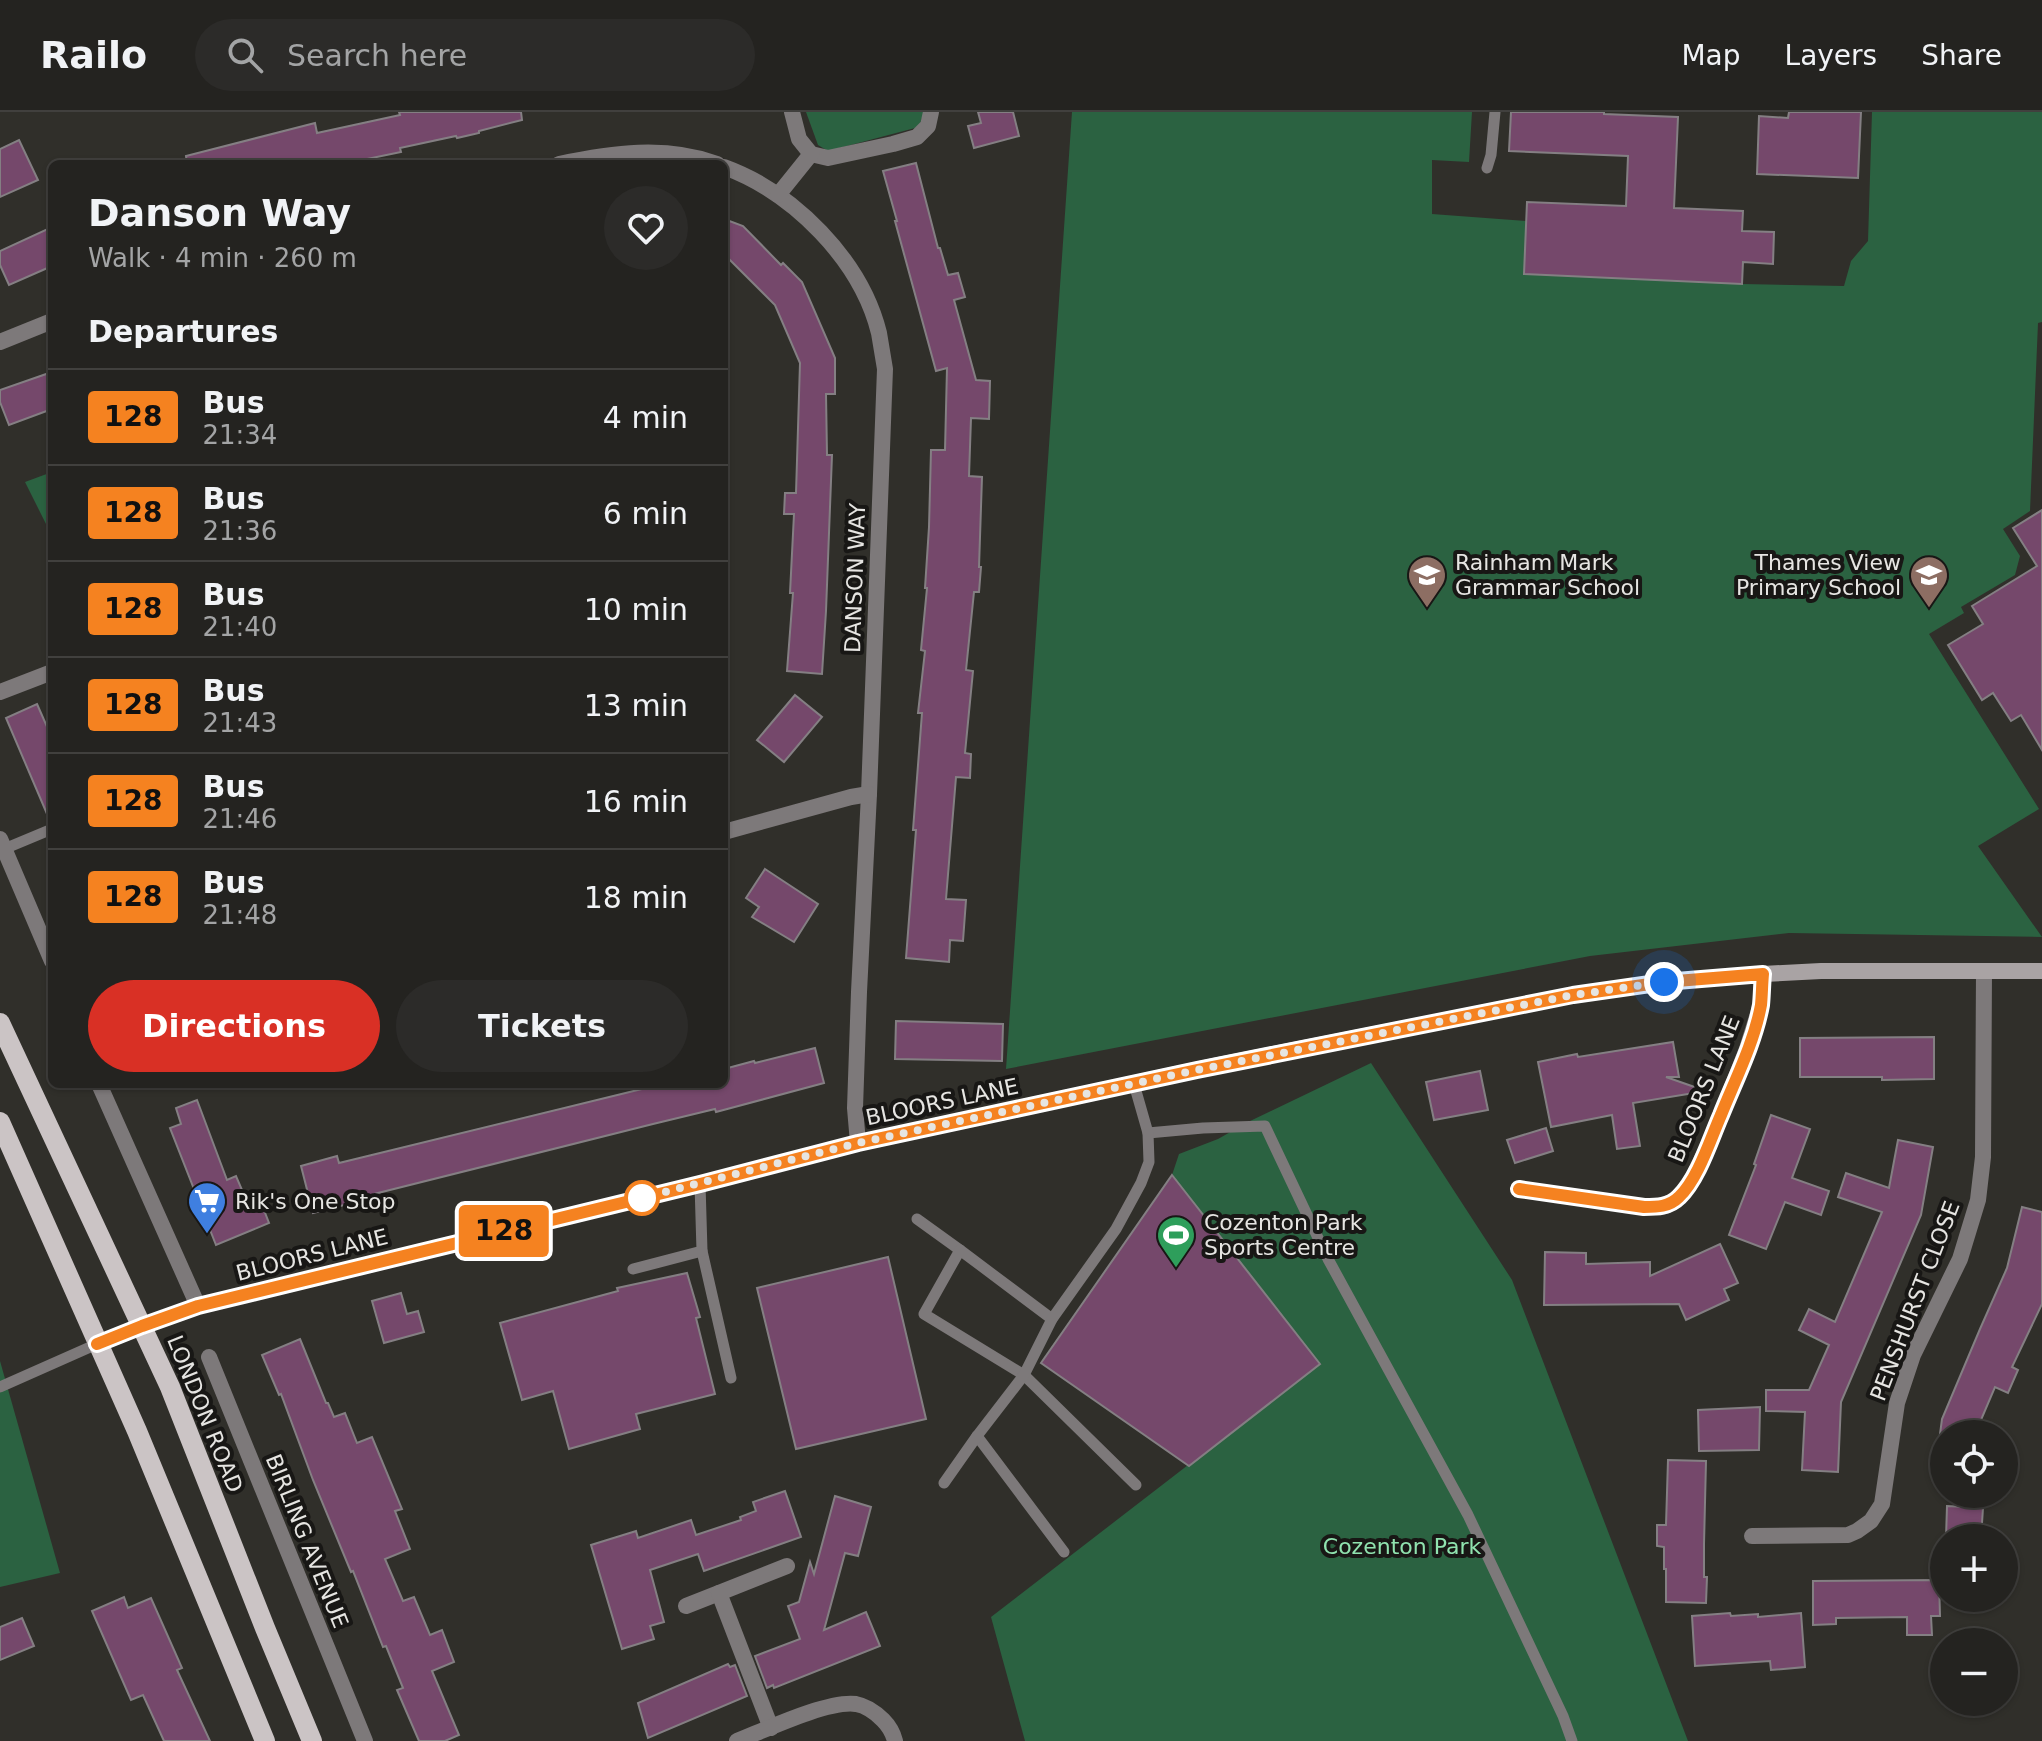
<!DOCTYPE html>
<html lang="en">
<head>
<meta charset="utf-8">
<style>
	:root { --surface:#242320; --page:#2c2b29; --text:#f1f3f6; --muted:#a3a4a5; --line:#41403e; --accent:#d93025 }
	body { margin:0; font-family:"DejaVu Sans",sans-serif; background:var(--page); color:var(--text); height:100vh; display:flex; flex-direction:column; font-size:30px; white-space:nowrap }
	* { box-sizing:border-box; margin:0 }
	p { font-size:26px; color:var(--muted) }
	.icon { flex:none; width:44px; height:44px; fill:none; stroke:currentColor; stroke-width:2; stroke-linecap:round; stroke-linejoin:round }
	.map { position:relative; flex:1; overflow:hidden }
	.panel { position:absolute; left:48px; top:48px; width:680px; height:928px; display:flex; flex-direction:column; background:var(--surface); border-radius:12px; box-shadow:0 2px 6px #0004,0 0 0 2px var(--line) }
	.panel>* { flex:none }
	.badge { padding:0 16px; border-radius:6px; font-size:28px; line-height:52px }
	.buttons { position:absolute; left:1930px; top:1308px; display:grid; gap:16px }
	.buttons a { display:grid; place-items:center; width:88px; height:88px; border-radius:50%; background:var(--surface); box-shadow:0 2px 6px #0004,0 0 0 2px var(--line); font-size:40px }
	.you { position:absolute; width:40px; height:40px; margin:-20px; border:6px solid #fff; border-radius:50%; background:#1a73e8; box-shadow:0 0 0 12px #1a73e833 }
	.map>.badge { position:absolute; translate:-50% -50%; box-shadow:0 0 0 4px #fff }
	h2 { padding:0 40px; font-size:30px; line-height:72px }
	.round { display:grid; place-items:center; flex:none; width:84px; height:84px; border-radius:42px; background:var(--page) }
	.headline { display:flex; align-items:center; justify-content:space-between; height:136px; padding:0 40px }
	h1 { font-size:38px; font-weight:700; line-height:60px }
	.button { display:flex; gap:16px; margin-top:auto; padding:16px 40px }
	.button a { flex:1; height:92px; border-radius:48px; background:var(--accent); color:#fff; font-size:32px; font-weight:700; line-height:92px; text-align:center }
	.button a+a { background:var(--page); color:var(--text) }
	ul { padding:0; list-style:none }
	li { display:flex; align-items:center; gap:24px; height:96px; padding:0 40px; border-top:2px solid var(--line) }
	li div { flex:1 }
	li b { display:block; font-size:30px }
	li em { font-style:normal }
	li .badge { min-width:88px; font-weight:700; text-align:center }
	header { display:flex; align-items:center; gap:48px; box-sizing:border-box; height:112px; padding:0 40px; background:var(--surface); border-bottom:2px solid var(--line) }
	header strong { font-size:38px }
	nav { display:flex; gap:44px; margin-inline-start:auto; font-size:28px }
	.search { width:560px; height:72px; background:var(--page); display:flex; align-items:center; gap:20px; box-sizing:border-box; padding:0 28px; border-radius:44px; color:var(--muted); font-size:30px }
	.map>svg:first-child { display:block }
	.green { fill:#2b6241 }
	.building { fill:#75486b; stroke:#847f83; stroke-width:2 }
	.lines { fill:none; stroke-linecap:round; stroke-linejoin:round }
	.lane { stroke:#7d797a; stroke-width:11 }
	.street { stroke:#7d797a; stroke-width:16 }
	.secondary { stroke:#a9a3a4; stroke-width:16 }
	.primary { stroke:#cbc4c5; stroke-width:20 }
	.line-casing { stroke:#fff; stroke-width:18 }
	.line { stroke:#f58220; stroke-width:12 }
	.walk { stroke:#e6e5e2; stroke-width:8; stroke-dasharray:0 14.4 }
	.stop-dot { fill:#fff; stroke:#f58220; stroke-width:4 }
	.labels { text-anchor:middle; dominant-baseline:central; stroke-width:8; stroke-linejoin:round; paint-order:stroke }
	.poi-label { font-size:22px; fill:#e6e5e2; stroke:#181715; text-anchor:start }
	.street-label { font-size:22px; fill:#e6e5e2; stroke:#181715 }
	.park-label { font-size:22px; fill:#90e3af; stroke:#181715 }
</style>
</head>
<body>
<header>
<strong>Railo</strong>
<div class="search"><svg class="icon" aria-label="search" viewBox="0 0 24 24"><circle cx="10" cy="10" r="6"/><path d="M15 15l6 6"/></svg>Search here</div>
<nav><a>Map</a><a>Layers</a><a>Share</a></nav>
</header>
<div class="map">
<svg width="2042" height="1629" viewBox="0 0 2042 1629">
	<rect width="100%" height="100%" fill="#302f2a"/>
	<g class="green">
		<path d="M806 0H924L920 12 915 16 828 39 818 33Z"/>
		<path d="M1072 0H1472L1469 50 1432 48V102L1526 109 1524 162 1742 172 1844 174 1851 149 1868 129 1872 0H2042V210L2038 211 2030 399 2003 417 2020 444 2015 463 1961 495 1964 501 1929 522 2039 697 1978 734 2042 825 1789 821 1590 844 1006 957Z"/>
		<path d="M52 360V424L25 370Z"/>
		<path d="M1371 951 1512 1168 1688 1629H1025L991 1505 1319 1252 1172 1063 1179 1042 1218 1027 1248 1010Z"/>
		<path d="M0 1249 60 1461 0 1475Z"/>
	</g>
	<g class="building">
		<path d="M399 0H521L522 8 479 19V21L457 26 456 24 400 36 401 40 343 52H187L186 44 315 11 317 21 400 3Z"/>
		<path d="M978 0H1013L1019 24 974 36 968 14 981 11Z"/>
		<path d="M1511 0H1604V2L1678 5 1674 96 1743 99 1742 119 1774 120 1773 152 1743 150 1742 172 1524 162 1527 90 1626 94 1628 44 1509 39Z"/>
		<path d="M1789 0H1861L1858 66 1757 62 1759 4 1788 6Z"/>
		<path d="M19 28 38 68 0 85V37Z"/>
		<path d="M916 51 938 136H940L948 163 958 161 965 185 954 188 976 268 990 269 989 307 971 306 969 364 982 365 979 455H981L979 480H974L966 558 973 559 965 641 971 642 970 666 956 665 946 787 966 788 963 829 950 828 949 850 906 846 916 718H913L922 601H918L925 539 921 538 927 476H925L929 415 931 338H945L947 256 936 259 895 109H897L883 59Z"/>
		<path d="M724 107 743 114 781 153 783 151 802 170 835 246V282H826L827 343H832L826 499 822 562 787 559 793 481H790L794 402H784L785 381H796L800 251 775 193 724 142Z"/>
		<path d="M52 115V154L9 173 0 153V139Z"/>
		<path d="M52 260V297L9 313 0 290V278Z"/>
		<path d="M2042 398V638L2021 603 2011 609 1993 581 1982 588 1948 533 1983 512 1972 494 2037 454 2013 416Z"/>
		<path d="M795 583 822 605 784 650 757 628Z"/>
		<path d="M37 592 52 626V709H50L6 606Z"/>
		<path d="M765 757 818 792 794 830 752 805 759 795 746 786Z"/>
		<path d="M896 909 1003 912 1002 949 895 947Z"/>
		<path d="M1934 925V967L1882 968V965H1800V926Z"/>
		<path d="M1673 930 1679 965H1666L1706 979 1633 991 1640 1034 1617 1037 1612 1003 1551 1015 1538 950 1577 942 1578 945Z"/>
		<path d="M815 936 824 971 716 1000 715 997 653 1012 374 1082 375 1085 313 1101 301 1054 337 1044 339 1051 650 975 649 972H724V957L754 949 755 951Z"/>
		<path d="M1480 959 1488 998 1434 1008 1426 970Z"/>
		<path d="M197 988 227 1068 236 1064 248 1092 260 1088 269 1111 216 1133 170 1016 181 1012 176 996Z"/>
		<path d="M1771 1003 1810 1017 1792 1066 1829 1079 1821 1103 1785 1090 1766 1137 1729 1123 1756 1053 1754 1052Z"/>
		<path d="M1546 1016 1553 1039 1515 1051 1507 1028Z"/>
		<path d="M1898 1028 1933 1035 1921 1103 1841 1290 1838 1360 1802 1358 1805 1300 1766 1299V1278H1809L1829 1233 1799 1218 1809 1197 1835 1210 1882 1100 1838 1085 1846 1061 1889 1076Z"/>
		<path d="M1172 1063 1320 1252 1189 1354 1041 1251Z"/>
		<path d="M2022 1095 2042 1100V1192L2012 1255 2018 1258 2008 1281 1995 1275 1975 1322H1940L1942 1307 1980 1217 2007 1156Z"/>
		<path d="M1720 1132 1738 1171 1724 1177 1729 1188 1686 1208 1679 1192 1544 1193 1545 1140 1586 1141V1152L1650 1150V1164Z"/>
		<path d="M888 1145 926 1307 796 1337 757 1176Z"/>
		<path d="M687 1161 700 1205 696 1206 715 1282 636 1302 640 1317 569 1337 553 1279 522 1288 500 1211 618 1179 617 1176Z"/>
		<path d="M401 1181 407 1202 418 1199 424 1220 384 1231 372 1189Z"/>
		<path d="M300 1227 326 1291H328L334 1305 345 1301 357 1331 372 1325 402 1397 395 1399 410 1437 385 1447 403 1489 414 1485 430 1523 442 1518 454 1550 432 1559 459 1623 445 1629H419L397 1578 403 1576 386 1534 383 1535 353 1459 351 1460 313 1368 281 1282 279 1283 262 1243Z"/>
		<path d="M1760 1295 1759 1338 1699 1339 1698 1298Z"/>
		<path d="M1668 1348 1706 1349 1704 1432V1465H1707L1706 1491 1666 1490V1457H1664V1435L1657 1434V1413H1666Z"/>
		<path d="M785 1379 801 1425 704 1459 698 1442 650 1458 664 1510 650 1514 654 1527 622 1537 591 1433 636 1419 638 1426 691 1408 696 1423 741 1408 740 1405 756 1399 753 1390Z"/>
		<path d="M835 1384 871 1395 858 1444 845 1441 824 1518 866 1500 880 1534 774 1576 773 1573 767 1576 755 1544 800 1527 788 1494 799 1490 810 1450 814 1462Z"/>
		<path d="M1947 1394 1983 1396 1981 1426H1946Z"/>
		<path d="M1939 1468 1940 1504H1931L1932 1523H1907V1505L1836 1506V1512L1813 1513V1469Z"/>
		<path d="M124 1485 128 1496 151 1486 182 1556 177 1558 210 1629H164L143 1583 131 1588 92 1499Z"/>
		<path d="M1730 1501 1731 1504 1758 1502V1505L1801 1501 1805 1555 1771 1558 1770 1549 1695 1554 1692 1504Z"/>
		<path d="M22 1506 34 1534 0 1548V1515Z"/>
		<path d="M728 1552 730 1555 735 1553 747 1584 648 1626 638 1591Z"/>
	</g>
	<g class="lines">
		<g class="lane">
			<path d="M1487 56 1491 43 1495 0"/>
			<path d="M4 737 52 717"/>
			<path d="M1148 1021 1203 1016 1265 1014 1328 1147 1468 1403 1563 1604 1572 1629"/>
			<path d="M917 1107 960 1138"/>
			<path d="M702 1139 731 1266"/>
			<path d="M633 1157 702 1139 700 1072"/>
			<path d="M1052 1207 960 1138 924 1202 1024 1263 1136 1373"/>
			<path d="M0 1275 97 1232"/>
			<path d="M977 1324 1064 1440"/>
			<path d="M944 1371 977 1324 1024 1263 1052 1207 1116 1117 1141 1071 1149 1050 1148 1021 1134 972"/>
		</g>
		<g class="street">
			<path d="M811 42 828 46 893 32 917 25 928 14 931 0"/>
			<path d="M559 52C611 41 666 33 717 52"/>
			<path d="M724 55C793 80 861 148 879 221 881 233 883 245 885 257L869 682 859 880 855 996 858 1031"/>
			<path d="M778 83 811 42 799 27 792 0"/>
			<path d="M0 230 52 209"/>
			<path d="M0 580 52 560"/>
			<path d="M724 720 851 685 869 682"/>
			<path d="M0 727 52 849"/>
			<path d="M99 972 198 1194"/>
			<path d="M1519 1077 1644 1095 1665 1094 1673 1090 1687 1076 1694 1063 1712 1026 1747 937 1761 892 1763 862"/>
			<path d="M209 1245 365 1629"/>
			<path d="M1752 1424 1848 1423 1857 1419 1871 1409 1882 1392 1897 1291 1913 1243 1960 1147 1978 1088 1983 1045 1984 859"/>
			<path d="M686 1494 719 1481"/>
			<path d="M771 1616 719 1481 787 1454"/>
			<path d="M737 1629C765 1618 828 1588 856 1592 867 1594 875 1600 883 1608 889 1614 893 1621 895 1629"/>
		</g>
		<path class="secondary" d="M97 1232 142 1214 198 1194 700 1072 858 1031 1218 953 1573 883 1664 870 1763 862 1821 859H2042"/>
		<g class="primary">
			<path d="M0 911 170 1275 265 1516 312 1629"/>
			<path d="M0 1010 137 1319 265 1629"/>
		</g>
	</g>
	<g class="lines">
		<g class="line-casing">
			<path id="line" d="M97 1232 142 1214 198 1194 700 1072 858 1031 1197 958 1573 883 1664 870 1763 862C1762 872 1762 883 1761 893 1754 931 1735 968 1721 1003 1710 1028 1698 1067 1679 1085 1669 1095 1657 1095 1644 1095L1519 1077"/>
		</g>
		<use href="#line" class="line"/>
		<path class="walk" d="M642 1086 633 1088 858 1031 1197 958 1573 883 1664 870"/>
	</g>
	<defs>
		<g id="school-pin" transform="scale(2)"><path d="M0 17L-7.5 6A9.5 9.5 0 1 1 7.5 6Z" fill="#8d6e63" stroke="#181715"/><path d="M0-5L7-2L0 1L-7-2ZM-4 1L0 2.5L4 1V4Q0 6-4 4Z" fill="#fff"/></g>
		<g id="supermarket-pin" transform="scale(2)"><path d="M0 17L-7.5 6A9.5 9.5 0 1 1 7.5 6Z" fill="#3f7fe0" stroke="#181715"/><path d="M-6-5.5h2.5l.6 2H6L4.5 2H-2.5L-4.4-4H-6ZM-1.5 3.2a1.3 1.3 0 1 0 .1 0ZM3 3.2a1.3 1.3 0 1 0 .1 0Z" fill="#fff"/></g>
		<g id="stadium-pin" transform="scale(2)"><path d="M0 17L-7.5 6A9.5 9.5 0 1 1 7.5 6Z" fill="#2e9e5b" stroke="#181715"/><path d="M0-5a6.5 5 0 1 0 0 10a6.5 5 0 1 0 0-10ZM-3.5-1.8h7v3.6h-7Z" fill="#fff"/></g>
	</defs>
	<g fill-rule="evenodd">
		<use href="#school-pin" x="1427" y="463"/>
		<use href="#school-pin" x="1929" y="463"/>
		<use href="#supermarket-pin" x="207" y="1089"/>
		<use href="#stadium-pin" x="1176" y="1123"/>
	</g>
	<circle class="stop-dot" cx="642" cy="1086" r="16"/>
	<g class="labels">
		<g class="poi-label">
			<text x="1455" y="450">Rainham Mark<tspan x="1455" dy="25">Grammar School</tspan></text>
			<text x="1901" y="450" text-anchor="end">Thames View<tspan x="1901" dy="25">Primary School</tspan></text>
			<text x="235" y="1089">Rik's One Stop</text>
			<text x="1204" y="1110">Cozenton Park<tspan x="1204" dy="25">Sports Centre</tspan></text>
		</g>
		<g class="street-label">
			<text transform="translate(855 466) rotate(-88)">DANSON WAY</text>
			<text transform="translate(1704 977) rotate(-68)">BLOORS LANE</text>
			<text transform="translate(942 990) rotate(-12)">BLOORS LANE</text>
			<text transform="translate(312 1143) rotate(-14)">BLOORS LANE</text>
			<text transform="translate(1915 1189) rotate(-69)">PENSHURST CLOSE</text>
			<text transform="translate(205 1302) rotate(68)">LONDON ROAD</text>
			<text transform="translate(307 1429) rotate(68)">BIRLING AVENUE</text>
		</g>
		<g class="park-label">
			<text x="1402" y="1434">Cozenton Park</text>
		</g>
	</g>
</svg>
<div class="buttons">
<a><svg class="icon" aria-label="locate" viewBox="0 0 24 24"><circle cx="12" cy="12" r="6"/><path d="M12 2v4M12 18v4M2 12h4M18 12h4"/></svg></a>
<a>+</a>
<a>−</a>
</div>
<div class="you" style="left:1664px;top:870px"></div>
<b class="badge" style="left:504px;top:1119px;background:#f58220;color:#111">128</b>
<section class="panel">
<div class="headline"><div><h1>Danson Way</h1><p>Walk · 4 min · 260 m</p></div><a class="round"><svg class="icon" aria-label="heart" viewBox="0 0 24 24"><path d="M12 20l-8-8c-3-5 5-10 8-4 3-6 11-1 8 4z"/></svg></a></div>
<h2>Departures</h2>
<ul>
<li><span class="badge" style="background:#f58220;color:#111">128</span><div><b>Bus</b><p>21:34</p></div><em>4 min</em></li>
<li><span class="badge" style="background:#f58220;color:#111">128</span><div><b>Bus</b><p>21:36</p></div><em>6 min</em></li>
<li><span class="badge" style="background:#f58220;color:#111">128</span><div><b>Bus</b><p>21:40</p></div><em>10 min</em></li>
<li><span class="badge" style="background:#f58220;color:#111">128</span><div><b>Bus</b><p>21:43</p></div><em>13 min</em></li>
<li><span class="badge" style="background:#f58220;color:#111">128</span><div><b>Bus</b><p>21:46</p></div><em>16 min</em></li>
<li><span class="badge" style="background:#f58220;color:#111">128</span><div><b>Bus</b><p>21:48</p></div><em>18 min</em></li>
</ul>
<div class="button"><a>Directions</a><a>Tickets</a></div>
</section>
</div>
</body>
</html>
